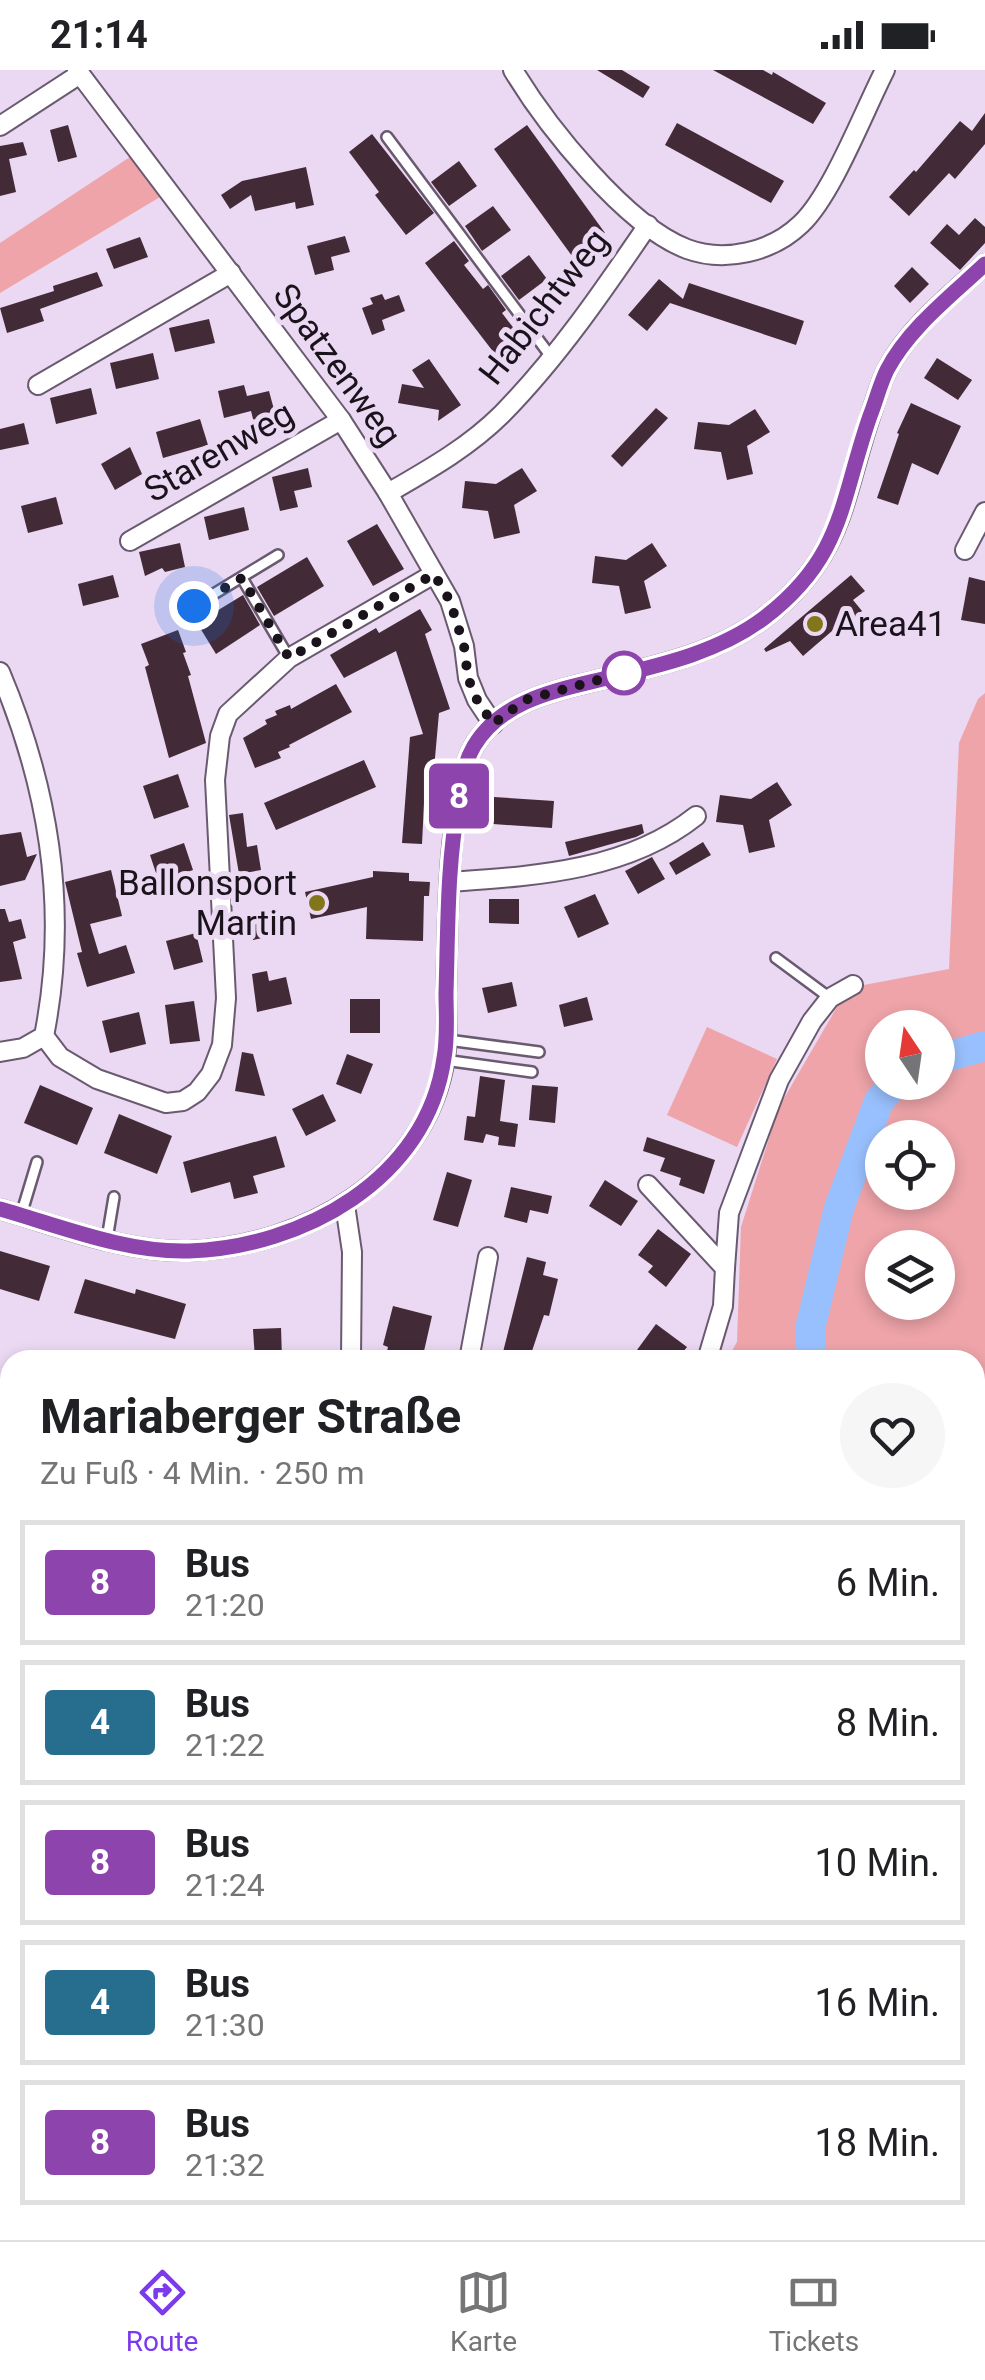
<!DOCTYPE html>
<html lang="de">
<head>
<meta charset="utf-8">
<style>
	:root { --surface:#fff; --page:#f6f6f6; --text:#202124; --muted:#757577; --line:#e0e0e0; --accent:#7c3aed }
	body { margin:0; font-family:Roboto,sans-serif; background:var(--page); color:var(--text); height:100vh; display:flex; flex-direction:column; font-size:38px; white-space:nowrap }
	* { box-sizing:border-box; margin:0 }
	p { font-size:32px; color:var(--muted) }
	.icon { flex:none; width:55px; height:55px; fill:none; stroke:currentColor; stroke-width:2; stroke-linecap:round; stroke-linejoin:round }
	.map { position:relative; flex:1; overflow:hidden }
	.drawer { position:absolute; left:0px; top:1280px; width:985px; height:890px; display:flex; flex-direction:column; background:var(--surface); border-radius:30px 30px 0 0; box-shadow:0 5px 15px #0003 }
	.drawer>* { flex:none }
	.badge { padding:0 20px; border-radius:8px; font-size:35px; line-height:65px }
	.needle { width:65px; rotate:347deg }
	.tools { position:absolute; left:865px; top:940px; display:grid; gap:20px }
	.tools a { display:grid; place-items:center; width:90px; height:90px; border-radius:50%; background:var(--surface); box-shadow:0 5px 15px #0003; font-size:50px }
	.you { position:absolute; width:50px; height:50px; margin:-25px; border:8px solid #fff; border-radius:50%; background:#1a73e8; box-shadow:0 0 0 15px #1a73e833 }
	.map>.badge { position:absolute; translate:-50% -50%; box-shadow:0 0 0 5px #fff }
	.round { display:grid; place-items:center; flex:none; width:105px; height:105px; border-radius:52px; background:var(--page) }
	.headline { display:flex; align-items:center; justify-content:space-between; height:170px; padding:0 40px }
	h1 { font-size:48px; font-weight:700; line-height:75px }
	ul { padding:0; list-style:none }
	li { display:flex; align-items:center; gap:30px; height:125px; margin:0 20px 15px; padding:0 20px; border:5px solid var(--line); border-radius:0px }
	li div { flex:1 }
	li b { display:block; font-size:38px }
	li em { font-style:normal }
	li .badge { min-width:110px; font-weight:700; text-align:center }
	.status { display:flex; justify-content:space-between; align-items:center; height:70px; padding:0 50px; background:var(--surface); direction:ltr }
	.status svg { height:28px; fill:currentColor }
	.tab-bar { display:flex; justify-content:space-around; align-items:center; height:140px; border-top:2px solid var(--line); background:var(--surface); font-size:28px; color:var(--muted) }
	.tab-bar a { display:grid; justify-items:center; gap:5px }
	.tab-bar .active { color:var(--accent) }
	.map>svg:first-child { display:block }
	.green { fill:#eea4a9; fill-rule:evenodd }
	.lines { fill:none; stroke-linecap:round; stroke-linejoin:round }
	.stream { stroke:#99c0fe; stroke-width:5 }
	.river { stroke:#99c0fe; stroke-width:30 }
	.building { fill:#422a37 }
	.lane-casing { stroke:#6a5a70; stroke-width:14 }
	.street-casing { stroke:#6a5a70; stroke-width:22 }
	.lane { stroke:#fff; stroke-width:9 }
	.street { stroke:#fff; stroke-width:18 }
	.line-casing { stroke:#fff; stroke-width:22 }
	.line { stroke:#8e44ad; stroke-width:15 }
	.walk { stroke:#1a131c; stroke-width:10; stroke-dasharray:0 18 }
	.poi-dot { fill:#837519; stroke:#ebd8f2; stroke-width:4 }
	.stop-dot { fill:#fff; stroke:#8e44ad; stroke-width:5 }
	.labels { text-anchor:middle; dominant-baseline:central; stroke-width:10; stroke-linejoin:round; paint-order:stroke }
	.street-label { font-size:35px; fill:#1a131c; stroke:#ebd8f2 }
	.poi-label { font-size:35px; fill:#1a131c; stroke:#ebd8f2; text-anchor:start }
</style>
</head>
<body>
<div class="status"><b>21:14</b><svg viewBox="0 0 49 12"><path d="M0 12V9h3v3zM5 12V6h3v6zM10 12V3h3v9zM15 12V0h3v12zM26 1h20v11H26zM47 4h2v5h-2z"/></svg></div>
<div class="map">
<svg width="985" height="2170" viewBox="0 0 985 2170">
	<rect width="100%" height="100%" fill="#ebd8f2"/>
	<g class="green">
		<path d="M139 81 170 121 0 223V173Z"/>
		<path d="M985 623V2170H892L886 2160H975V1290H727L737 1272 741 1157 779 1037 848 918 949 899 959 673 978 629ZM882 958H938V1012H882ZM882 1068H938V1122H882ZM882 1178H938V1232H882Z"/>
		<path d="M707 957 777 989 737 1077 667 1045Z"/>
		<path d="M0 1699 10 1701V1804L0 1807Z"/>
		<path d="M10 1957V2160H847L842 2170H0V1959Z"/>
	</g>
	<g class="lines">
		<g class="stream">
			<path d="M0 1748 10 1750"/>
			<path d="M732 2160 738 2170"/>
		</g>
		<g class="river">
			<path d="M938 989 985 976"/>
			<path d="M811 1290 810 1259 839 1138 879 1031 897 1012"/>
			<path d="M198 2170 199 2160"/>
		</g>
	</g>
	<g class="building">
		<path d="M597 0H622L650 17 643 28Z"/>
		<path d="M713 0H763L772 5 773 2 826 33 813 54Z"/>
		<path d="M985 43V74L955 109 949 103 909 146 889 127 914 100 916 102 960 51 972 61Z"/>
		<path d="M677 53 784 111 771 133 665 75Z"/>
		<path d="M68 55 77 87 58 92 50 60Z"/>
		<path d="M527 55 605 163 572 186 494 79Z"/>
		<path d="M372 64 434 143 406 165 375 125 379 122 349 82Z"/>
		<path d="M23 72 27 85 9 89 16 122 0 126V76Z"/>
		<path d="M459 91 477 116 449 136 431 112Z"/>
		<path d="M306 97 314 135 296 139 295 132 255 141 251 125 230 139 221 125 242 111Z"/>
		<path d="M493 136 511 160 482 181 465 156Z"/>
		<path d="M975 148 985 157V173L960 200 930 173 947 154 959 165Z"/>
		<path d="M345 166 350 182 331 187 334 200 315 205 307 176Z"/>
		<path d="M140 167 148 187 114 199 106 179Z"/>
		<path d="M454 171 469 191 464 195 483 219 488 215 506 240 502 243 522 269 498 288 425 193Z"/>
		<path d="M529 185 547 209 519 230 501 206Z"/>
		<path d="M912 197 929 214 910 233 894 216Z"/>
		<path d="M97 202 103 216 40 239 44 251 7 263 0 238 54 221 53 216Z"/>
		<path d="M659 209 683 229 689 213 804 251 796 275 670 233 647 261 628 245Z"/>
		<path d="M382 224 385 230 399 225 405 241 382 250 385 260 372 265 362 238 373 234 370 228Z"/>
		<path d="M209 249 215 273 175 282 169 258Z"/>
		<path d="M153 283 159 309 116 319 110 293Z"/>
		<path d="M937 288 972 310 958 330 924 308Z"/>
		<path d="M429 289 461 335 438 351 439 340 398 333 402 314 424 318 412 300Z"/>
		<path d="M244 315 247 326 269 321 276 347 254 353 251 341 224 348 218 321Z"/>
		<path d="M91 318 97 344 56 354 50 328Z"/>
		<path d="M911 333 961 356 938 405 912 393 898 435 877 428 899 364 897 363Z"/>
		<path d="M656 338 668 348 622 397 611 386Z"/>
		<path d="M755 339 770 362 747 376 753 404 727 410 721 382 694 379 698 352 729 355Z"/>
		<path d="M200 349 208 375 163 388 156 362Z"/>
		<path d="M24 353 29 374 0 380V359Z"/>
		<path d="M130 377 142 404 115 420 101 394Z"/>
		<path d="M308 398 312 417 294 421 298 437 280 441 272 407Z"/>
		<path d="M522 398 537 421 514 435 520 463 494 469 488 441 462 438 465 411 496 414Z"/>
		<path d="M56 427 63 454 28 463 21 436Z"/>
		<path d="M244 437 249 460 209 470 204 447Z"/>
		<path d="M377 454 404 499 373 516 347 471Z"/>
		<path d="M180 473 185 497 165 502 162 498 145 506 139 482Z"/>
		<path d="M652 473 667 496 644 511 651 538 625 544 619 516 592 513 595 486 626 490Z"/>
		<path d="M307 487 324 516 274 546 257 517Z"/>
		<path d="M113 505 119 527 83 536 78 514Z"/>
		<path d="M851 505 865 521 853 530 862 541 842 558 839 555 803 586 790 571 766 582 764 579Z"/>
		<path d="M969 507 985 511V554L961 550Z"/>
		<path d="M243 525 260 555 216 584 197 553Z"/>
		<path d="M420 539 432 560 425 564 450 639 439 643 431 733H424L422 774 402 773 410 667 423 664 396 581 344 608 330 585 376 558 379 563Z"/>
		<path d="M178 560 186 582 183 583 191 605 188 606 206 673 169 688 145 597 149 595 141 574Z"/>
		<path d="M336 614 352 642 289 675 290 677 278 682 281 688 255 698 243 668 267 654 265 650 277 645 275 641 290 635 291 639Z"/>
		<path d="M364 690 376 717 276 760 264 733Z"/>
		<path d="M178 704 189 737 154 749 143 716Z"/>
		<path d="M777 712 792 735 769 750 775 777 749 783 743 755 716 752 720 725 751 729Z"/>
		<path d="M494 727 554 731 552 758 493 754Z"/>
		<path d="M243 743 247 777 257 775 261 800 239 804 229 745Z"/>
		<path d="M642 754 644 763 636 767 569 786 565 772Z"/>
		<path d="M21 762 27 787 37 784 25 810 0 816V765Z"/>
		<path d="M703 772 711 785 676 805 669 793Z"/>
		<path d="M184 773 193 800 159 812 150 785Z"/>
		<path d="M652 787 665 809 638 824 625 801Z"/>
		<path d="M111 800 122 846 90 854 99 884 126 875 135 903 87 917 77 883 82 882 65 812Z"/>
		<path d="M373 801 409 803V811L430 812 429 826H424L423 871 366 869 367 837 311 849 305 822 373 807Z"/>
		<path d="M595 824 609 854 578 868 564 837Z"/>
		<path d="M489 829H519V854L489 853Z"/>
		<path d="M0 839H5L9 852 21 849 26 868 13 872 22 909 0 912Z"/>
		<path d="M277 841 282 864 253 870 248 848Z"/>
		<path d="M196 863 203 892 174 900 166 871Z"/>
		<path d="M267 901 269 911 286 907 292 934 257 942 252 904Z"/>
		<path d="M512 912 517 936 488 943 482 918Z"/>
		<path d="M587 927 593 950 564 957 559 935Z"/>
		<rect x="350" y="929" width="30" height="34"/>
		<path d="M194 931 200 971 170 974 165 935Z"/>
		<path d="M139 942 146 974 110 983 102 951Z"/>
		<path d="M242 982 253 984 265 1026 235 1021Z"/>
		<path d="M347 984 373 994 361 1024 336 1014Z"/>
		<path d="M480 1006 505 1010 500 1051 518 1054 515 1077 498 1075 499 1067 486 1064 483 1073 464 1070 467 1046 475 1047Z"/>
		<path d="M40 1015 93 1038 77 1075 24 1053Z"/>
		<path d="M532 1015 558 1017 555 1053 529 1050Z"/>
		<path d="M323 1024 336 1051 306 1066 292 1039Z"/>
		<path d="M119 1044 172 1066 157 1104 104 1083Z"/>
		<path d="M276 1066 285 1097 253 1106 258 1123 234 1129 230 1112 191 1123 183 1092Z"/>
		<path d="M647 1067 715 1090 704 1124 679 1115 681 1108 660 1101 665 1088 643 1081Z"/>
		<path d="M447 1102 472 1110 458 1157 433 1150Z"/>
		<path d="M605 1110 638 1131 621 1156 589 1136Z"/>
		<path d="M511 1117 552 1126 548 1144 530 1140 527 1153 504 1147Z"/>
		<path d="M658 1159 691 1184 666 1217 648 1202 653 1196 638 1185Z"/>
		<path d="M0 1181 50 1196 39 1231 0 1219Z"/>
		<path d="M527 1187 546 1192 543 1205 558 1209 549 1246 544 1245 529 1290H501Z"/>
		<path d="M85 1209 135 1224 136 1219 186 1234 175 1269 74 1243Z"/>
		<path d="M393 1236 432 1246 422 1290H385L388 1277 383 1275Z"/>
		<path d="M656 1254 687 1277 677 1290H651L637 1280Z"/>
		<path d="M281 1258 282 1290H255L253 1259Z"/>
	</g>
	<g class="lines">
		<g class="lane-casing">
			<g id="lane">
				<path d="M387 67 552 288"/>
				<path d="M242 508 289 588"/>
				<path d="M194 536 278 485"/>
				<path d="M776 888 830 928"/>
				<path d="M448 970 539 982"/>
				<path d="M444 990 532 1002"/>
				<path d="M21 1145 37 1092"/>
				<path d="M107 1169 114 1127"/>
			</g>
		</g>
		<g class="street-casing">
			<g id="street">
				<path d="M77 0 341 350 388 423 450 531 464 576 468 608 477 630 493 654"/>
				<path d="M513 0C546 55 626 156 687 179 725 193 772 182 801 154 832 125 864 41 885 0"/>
				<path d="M0 56 80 4"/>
				<path d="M38 315 231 203"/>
				<path d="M388 423C428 400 469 377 502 344 558 287 603 221 648 155"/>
				<path d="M130 471 341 350"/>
				<path d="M965 480 985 442"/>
				<path d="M0 602C49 718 69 841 44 966L23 978 0 982"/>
				<path d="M450 812C535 806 627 801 696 746"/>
				<path d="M44 966 60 987 97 1009 166 1033 183 1031 197 1022 211 1004 222 975 226 928 215 710 220 666 228 644 289 588 434 504"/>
				<path d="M648 1115 725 1198 723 1236 707 1290"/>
				<path d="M345 1135 352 1182 351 1290"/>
				<path d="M0 1139C60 1156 125 1183 189 1181 303 1176 426 1110 445 988 448 967 446 944 446 923 448 861 447 798 457 738 461 716 463 695 474 676 502 629 559 620 607 608 660 595 719 582 764 548 846 486 842 426 873 338 877 326 881 312 887 300 909 258 950 226 985 194"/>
				<path d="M725 1198 729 1143 779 1010 812 951 830 928 853 915"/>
				<path d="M469 1290 488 1187"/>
				<path d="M0 1425H10"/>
				<path d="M0 1613 10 1612"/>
			</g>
		</g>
		<use href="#lane" class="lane"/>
		<use href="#street" class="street"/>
	</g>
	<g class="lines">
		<g class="line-casing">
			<path id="line" d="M0 1139C60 1156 126 1183 189 1181 302 1177 427 1110 444 988 448 967 446 944 446 923 448 858 447 793 459 730 462 711 464 693 474 676 502 629 559 620 607 608 661 595 719 582 764 548 844 487 840 432 870 346 876 331 880 314 887 300 909 258 951 226 985 194"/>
		</g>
		<use href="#line" class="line"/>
		<path class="walk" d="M194 536 242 508 289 588 434 504 450 531 464 576 468 608 477 630 493 654 525 630 624 603"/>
	</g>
	<g class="poi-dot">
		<circle cx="815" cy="554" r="10"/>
		<circle cx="317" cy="833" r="10"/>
	</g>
	<circle class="stop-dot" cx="624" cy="603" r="20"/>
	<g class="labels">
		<g class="street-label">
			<text transform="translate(544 237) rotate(-52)">Habichtweg</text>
			<text transform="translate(337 295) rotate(54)">Spatzenweg</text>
			<text transform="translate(219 382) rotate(-30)">Starenweg</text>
		</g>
		<g class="poi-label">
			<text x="835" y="554">Area41</text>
			<text x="297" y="813" text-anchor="end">Ballonsport<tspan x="297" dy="40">Martin</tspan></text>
		</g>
	</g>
</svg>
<div class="tools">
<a><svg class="needle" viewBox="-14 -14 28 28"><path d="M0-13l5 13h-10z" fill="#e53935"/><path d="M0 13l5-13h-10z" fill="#757577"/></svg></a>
<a><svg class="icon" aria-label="locate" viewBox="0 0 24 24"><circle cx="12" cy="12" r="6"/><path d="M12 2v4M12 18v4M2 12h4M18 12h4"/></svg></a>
<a><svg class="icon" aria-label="layers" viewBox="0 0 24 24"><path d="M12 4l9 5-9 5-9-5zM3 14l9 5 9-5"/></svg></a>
</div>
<div class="you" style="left:194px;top:536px"></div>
<b class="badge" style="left:459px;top:726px;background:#8e44ad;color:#fff">8</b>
<section class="drawer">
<div class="headline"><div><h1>Mariaberger Straße</h1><p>Zu Fuß · 4 Min. · 250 m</p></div><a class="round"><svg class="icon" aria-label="heart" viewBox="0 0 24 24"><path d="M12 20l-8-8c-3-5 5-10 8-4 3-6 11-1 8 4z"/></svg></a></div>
<ul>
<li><span class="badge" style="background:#8e44ad;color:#fff">8</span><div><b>Bus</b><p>21:20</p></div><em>6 Min.</em></li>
<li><span class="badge" style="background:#276d8d;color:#fff">4</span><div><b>Bus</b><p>21:22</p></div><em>8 Min.</em></li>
<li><span class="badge" style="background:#8e44ad;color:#fff">8</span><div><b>Bus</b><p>21:24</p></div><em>10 Min.</em></li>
<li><span class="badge" style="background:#276d8d;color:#fff">4</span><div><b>Bus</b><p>21:30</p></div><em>16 Min.</em></li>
<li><span class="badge" style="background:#8e44ad;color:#fff">8</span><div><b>Bus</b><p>21:32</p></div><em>18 Min.</em></li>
</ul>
</section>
</div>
<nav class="tab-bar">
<a class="active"><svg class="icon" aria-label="directions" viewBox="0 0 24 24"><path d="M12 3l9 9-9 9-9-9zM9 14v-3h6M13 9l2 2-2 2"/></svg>Route</a>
<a><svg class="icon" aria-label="map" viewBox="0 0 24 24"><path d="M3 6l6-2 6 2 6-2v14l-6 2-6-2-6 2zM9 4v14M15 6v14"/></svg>Karte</a>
<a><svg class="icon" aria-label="tickets" viewBox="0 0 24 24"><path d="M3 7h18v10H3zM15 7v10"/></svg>Tickets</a>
</nav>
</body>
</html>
